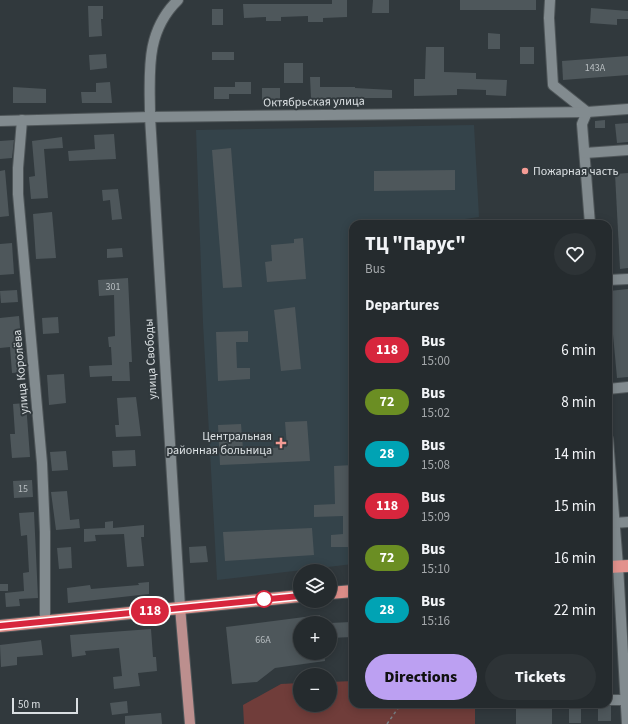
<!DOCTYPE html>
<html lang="en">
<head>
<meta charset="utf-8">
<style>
	:root { --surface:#252b2e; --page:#2d3336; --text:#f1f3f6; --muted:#a3a7aa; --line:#42474a; --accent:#bca0f2 }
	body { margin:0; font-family:"Source Sans 3",sans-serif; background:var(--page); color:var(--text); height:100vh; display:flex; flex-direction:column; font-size:15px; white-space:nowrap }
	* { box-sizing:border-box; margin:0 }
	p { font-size:13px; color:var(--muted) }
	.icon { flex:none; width:22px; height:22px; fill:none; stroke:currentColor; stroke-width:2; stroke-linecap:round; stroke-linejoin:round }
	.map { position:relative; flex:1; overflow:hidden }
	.details { position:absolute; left:349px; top:220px; width:263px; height:488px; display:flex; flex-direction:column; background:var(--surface); border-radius:12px; box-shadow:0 2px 10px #0003,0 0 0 1px var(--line) }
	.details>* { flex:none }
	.badge { padding:0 8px; border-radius:13px; font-size:14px; line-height:26px }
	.fabs { position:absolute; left:293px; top:564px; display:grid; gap:8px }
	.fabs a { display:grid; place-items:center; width:44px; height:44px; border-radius:50%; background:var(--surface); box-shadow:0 2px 10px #0003,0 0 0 1px var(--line); font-size:20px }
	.scale { position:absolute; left:12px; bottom:10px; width:66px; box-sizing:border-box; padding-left:4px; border:2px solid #dbe0e3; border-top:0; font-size:11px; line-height:14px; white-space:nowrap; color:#dbe0e3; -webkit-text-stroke:3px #31393d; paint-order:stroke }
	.map>.badge { position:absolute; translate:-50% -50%; box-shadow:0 0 0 2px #fff }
	h2 { padding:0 16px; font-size:15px; line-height:36px }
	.round { display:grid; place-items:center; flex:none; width:42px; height:42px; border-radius:21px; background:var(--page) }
	.summary { display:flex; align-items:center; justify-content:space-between; height:68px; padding:0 16px }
	h1 { font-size:19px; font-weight:800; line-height:30px }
	.cta { display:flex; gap:8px; margin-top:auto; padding:8px 16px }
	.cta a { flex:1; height:46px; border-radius:24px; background:var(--accent); color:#111; font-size:16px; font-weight:800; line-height:46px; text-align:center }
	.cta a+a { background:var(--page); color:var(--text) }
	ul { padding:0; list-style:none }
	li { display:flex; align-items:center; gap:12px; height:52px; padding:0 16px }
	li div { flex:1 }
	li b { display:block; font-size:15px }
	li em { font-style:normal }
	li .badge { min-width:44px; font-weight:700; text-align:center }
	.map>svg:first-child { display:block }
	.built { fill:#34434a }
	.green { fill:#703d3a }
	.building { fill:#4e575b }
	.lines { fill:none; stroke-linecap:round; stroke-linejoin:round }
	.minor-casing { stroke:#4f5659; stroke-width:12 }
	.major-casing { stroke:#4f5659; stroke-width:12 }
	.highway-casing { stroke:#4f5659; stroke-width:14 }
	.path { stroke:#7a8185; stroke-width:1.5; stroke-dasharray:3 3; stroke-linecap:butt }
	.minor { stroke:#828b8f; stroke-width:10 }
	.major { stroke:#bc8f8e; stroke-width:10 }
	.highway { stroke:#e3928d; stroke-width:12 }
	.line-casing { stroke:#fff; stroke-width:9 }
	.line { stroke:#d7263d; stroke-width:6 }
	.poi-dot { fill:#f59c95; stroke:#31393d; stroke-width:1.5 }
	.stop-dot { fill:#fff; stroke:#d7263d; stroke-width:2 }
	.labels { text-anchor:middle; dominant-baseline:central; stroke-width:4; stroke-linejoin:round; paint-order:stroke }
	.number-label { font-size:10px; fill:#b8bec1 }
	.street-label { font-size:12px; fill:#dbe0e3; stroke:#31393d }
	.poi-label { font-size:12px; fill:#dbe0e3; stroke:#31393d; text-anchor:start }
</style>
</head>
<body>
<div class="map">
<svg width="628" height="724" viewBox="0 0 628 724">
	<rect width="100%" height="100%" fill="#31393d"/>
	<path class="built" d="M474 125 479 217 430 224H353V564L217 580 203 323 196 130Z"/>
	<path class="green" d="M353 681V704H475V724H244L243 705 281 684 300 683V705H330V682Z"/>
	<g class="building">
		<path d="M332 0H347V17L323 18V22H308V16L281 17V21H266V17L244 18 243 4H332Z"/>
		<path d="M373 0H389V13H372Z"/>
		<rect x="460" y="0" width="76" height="10"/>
		<path d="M88 6H103V19H101L102 36 89 37Z"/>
		<path d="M591 8 628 11V19H617V25L590 23Z"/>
		<rect x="212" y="9" width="11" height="16"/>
		<path d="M488 33 500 34V49H488Z"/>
		<path d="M426 47H444V72L476 73V79L507 80 506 96 486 95V90L457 89V95L414 96V79H425Z"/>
		<rect x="520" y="47" width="14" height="17"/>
		<rect x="212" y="52" width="22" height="8"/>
		<path d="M106 54 107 68 90 70 89 55Z"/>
		<path d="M628 56V75L563 80 562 61Z"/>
		<rect x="284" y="63" width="19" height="20"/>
		<path d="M310 77H320V87H355V88L392 90V98H311Z"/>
		<path d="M110 82 112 103H82L81 92H96V83Z"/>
		<path d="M235 82H251V94H229V99H214V87H235Z"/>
		<path d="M13 87 46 89V103H13Z"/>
		<rect x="262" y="88" width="18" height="13"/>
		<path d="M605 120V128H595V121Z"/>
		<path d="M628 123V142L617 143 615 124Z"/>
		<path d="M114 134 116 159 69 161 68 151 95 149 94 135Z"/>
		<path d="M62 137 63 148 44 149 48 198 31 199 29 177 35 176 32 141Z"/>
		<path d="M14 140 12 158 0 159V141Z"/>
		<path d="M231 148 242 287 223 288 212 150Z"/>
		<path d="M5 170 9 216 0 217V171Z"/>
		<path d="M455 170V190L374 191V171Z"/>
		<path d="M628 173V268L620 269 615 174Z"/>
		<path d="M118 189 122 219 112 220 110 200 103 201 102 190Z"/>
		<path d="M52 212 56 258 36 259 33 214Z"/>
		<path d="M303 238 306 279 267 282 265 262 272 261 271 245 294 243V239Z"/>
		<path d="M12 243 14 274 0 275V244Z"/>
		<path d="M122 248 123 257 107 258V249Z"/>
		<path d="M128 278 132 362H129L130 381H112V376L90 377 89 366 112 365 111 347H109L108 337 115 336 114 295 99 296 98 280Z"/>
		<path d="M628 289V377L617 378 609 291Z"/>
		<path d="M17 290 18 302 1 303 0 291Z"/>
		<path d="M295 307 301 369 281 371 274 310Z"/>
		<path d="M19 316 22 351H25L26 372 12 373 10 347 0 348V318Z"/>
		<path d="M58 317 59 333 43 334 42 318Z"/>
		<path d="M248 331V342H236L237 368H250V379L218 381 216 332Z"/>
		<path d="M64 374 66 403 49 405 47 375Z"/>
		<path d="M136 397 141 436 116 437 115 425H119L117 398Z"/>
		<path d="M26 403 30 457 12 458 10 434H15L13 404Z"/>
		<path d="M307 421 310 461 220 465 218 425 241 424 243 450 287 447 285 422Z"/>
		<path d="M135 450 136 466 113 467 112 451Z"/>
		<path d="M66 451 68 470 52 471 50 452Z"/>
		<path d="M353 465V547H331V535L343 534V516L314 517V505L335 504 334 466Z"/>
		<path d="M32 480 33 497 14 498 13 481Z"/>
		<path d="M67 491 70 520 79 519 80 528 56 530 51 492Z"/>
		<path d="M34 512 38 598 19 599 20 606 6 607 5 593 24 591 23 573 29 572 27 535 21 536 19 513Z"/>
		<path d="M113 521V528L144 525V537H141L144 566 127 567 124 534 95 535 96 541 84 542V529L105 528V522Z"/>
		<path d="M312 528 314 555 225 561 223 532Z"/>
		<path d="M206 546 208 562 190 563 189 547Z"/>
		<path d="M71 547 72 568 59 569 57 548Z"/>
		<path d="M149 582V594L68 603 67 588 90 585 91 589 139 585 138 583Z"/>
		<rect x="0" y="584" width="8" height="7"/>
		<path d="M320 615 321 623H300V653H324L325 661 275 668 257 682 232 684 226 627Z"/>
		<path d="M351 622 352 637 330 638V623Z"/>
		<path d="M151 629 153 657H156L157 671 138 673 140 686 114 689 113 677 122 676 119 648 85 651 86 655 72 657 70 635Z"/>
		<path d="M41 640 43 655 17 657V665L1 667 0 645Z"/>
		<path d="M127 701 128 713 112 715 110 703Z"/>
		<path d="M598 705 611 706V721H598Z"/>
		<rect x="516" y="706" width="36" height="18"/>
		<rect x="569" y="707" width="12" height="16"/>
		<path d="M161 713 162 724H125V716Z"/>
	</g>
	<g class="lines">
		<g class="minor-casing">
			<g id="minor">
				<path d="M178 0C144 33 150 74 150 117L180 607"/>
				<path d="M550 0 549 18 553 85 587 112 582 124 590 224"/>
				<path d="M22 120 18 168V194L42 463 45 532V622"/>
				<path d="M0 121 150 117 587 112 628 109"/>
				<path d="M585 153 628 150"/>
				<path d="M608 280 628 279"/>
				<path d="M608 389 628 387"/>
				<path d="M608 439 618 566 627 724"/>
				<path d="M614 523 628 522"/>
				<path d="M608 700H626"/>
			</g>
		</g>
		<g class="major-casing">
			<path id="major" d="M180 607 190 724"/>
		</g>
		<g class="highway-casing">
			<g id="highway">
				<path d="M608 567 628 566"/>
				<path d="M330 593 353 591"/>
				<path d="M0 626 300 596"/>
			</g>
		</g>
		<path class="path" d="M387 724 401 704"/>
		<use href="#minor" class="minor"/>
		<use href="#major" class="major"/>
		<use href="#highway" class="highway"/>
	</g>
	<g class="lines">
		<g class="line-casing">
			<path id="line" d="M0 626 300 596"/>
		</g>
		<use href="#line" class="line"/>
	</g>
	<g class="poi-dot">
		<circle cx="525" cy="171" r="4"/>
		<path d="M279 437h4v4h4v4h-4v4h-4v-4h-4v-4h4z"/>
	</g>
	<circle class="stop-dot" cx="264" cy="599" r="8"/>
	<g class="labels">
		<g class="number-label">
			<text x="595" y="68">143А</text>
			<text x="113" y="287">301</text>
			<text x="23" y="489">15</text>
			<text x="263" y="640">66А</text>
		</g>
		<g class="street-label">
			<text transform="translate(314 102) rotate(-1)">Октябрьская улица</text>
			<text transform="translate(151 359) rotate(-93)">улица Свободы</text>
			<text transform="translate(21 372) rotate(-95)">улица Королёва</text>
		</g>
		<g class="poi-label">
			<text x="533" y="171">Пожарная часть</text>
			<text x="272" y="436" text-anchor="end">Центральная<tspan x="272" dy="14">районная больница</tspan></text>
		</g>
	</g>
</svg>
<div class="fabs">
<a><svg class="icon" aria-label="layers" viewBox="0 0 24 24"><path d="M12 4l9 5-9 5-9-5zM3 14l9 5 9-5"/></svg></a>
<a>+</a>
<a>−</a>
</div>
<div class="scale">50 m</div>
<b class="badge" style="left:150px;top:611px;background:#d7263d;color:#fff">118</b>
<section class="details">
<div class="summary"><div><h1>ТЦ &quot;Парус&quot;</h1><p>Bus</p></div><a class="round"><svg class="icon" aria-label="heart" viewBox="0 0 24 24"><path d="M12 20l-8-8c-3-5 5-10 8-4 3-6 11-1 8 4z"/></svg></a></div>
<h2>Departures</h2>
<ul>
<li><span class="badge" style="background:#d7263d;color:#fff">118</span><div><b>Bus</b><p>15:00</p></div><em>6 min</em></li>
<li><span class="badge" style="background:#6b8e23;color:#fff">72</span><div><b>Bus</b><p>15:02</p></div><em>8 min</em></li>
<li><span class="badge" style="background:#00a3b4;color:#fff">28</span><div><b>Bus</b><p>15:08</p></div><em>14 min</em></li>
<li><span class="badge" style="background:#d7263d;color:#fff">118</span><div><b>Bus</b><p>15:09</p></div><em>15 min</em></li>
<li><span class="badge" style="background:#6b8e23;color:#fff">72</span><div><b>Bus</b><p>15:10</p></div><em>16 min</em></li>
<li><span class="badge" style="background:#00a3b4;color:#fff">28</span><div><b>Bus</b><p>15:16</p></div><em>22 min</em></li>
</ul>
<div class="cta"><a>Directions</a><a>Tickets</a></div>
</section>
</div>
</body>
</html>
